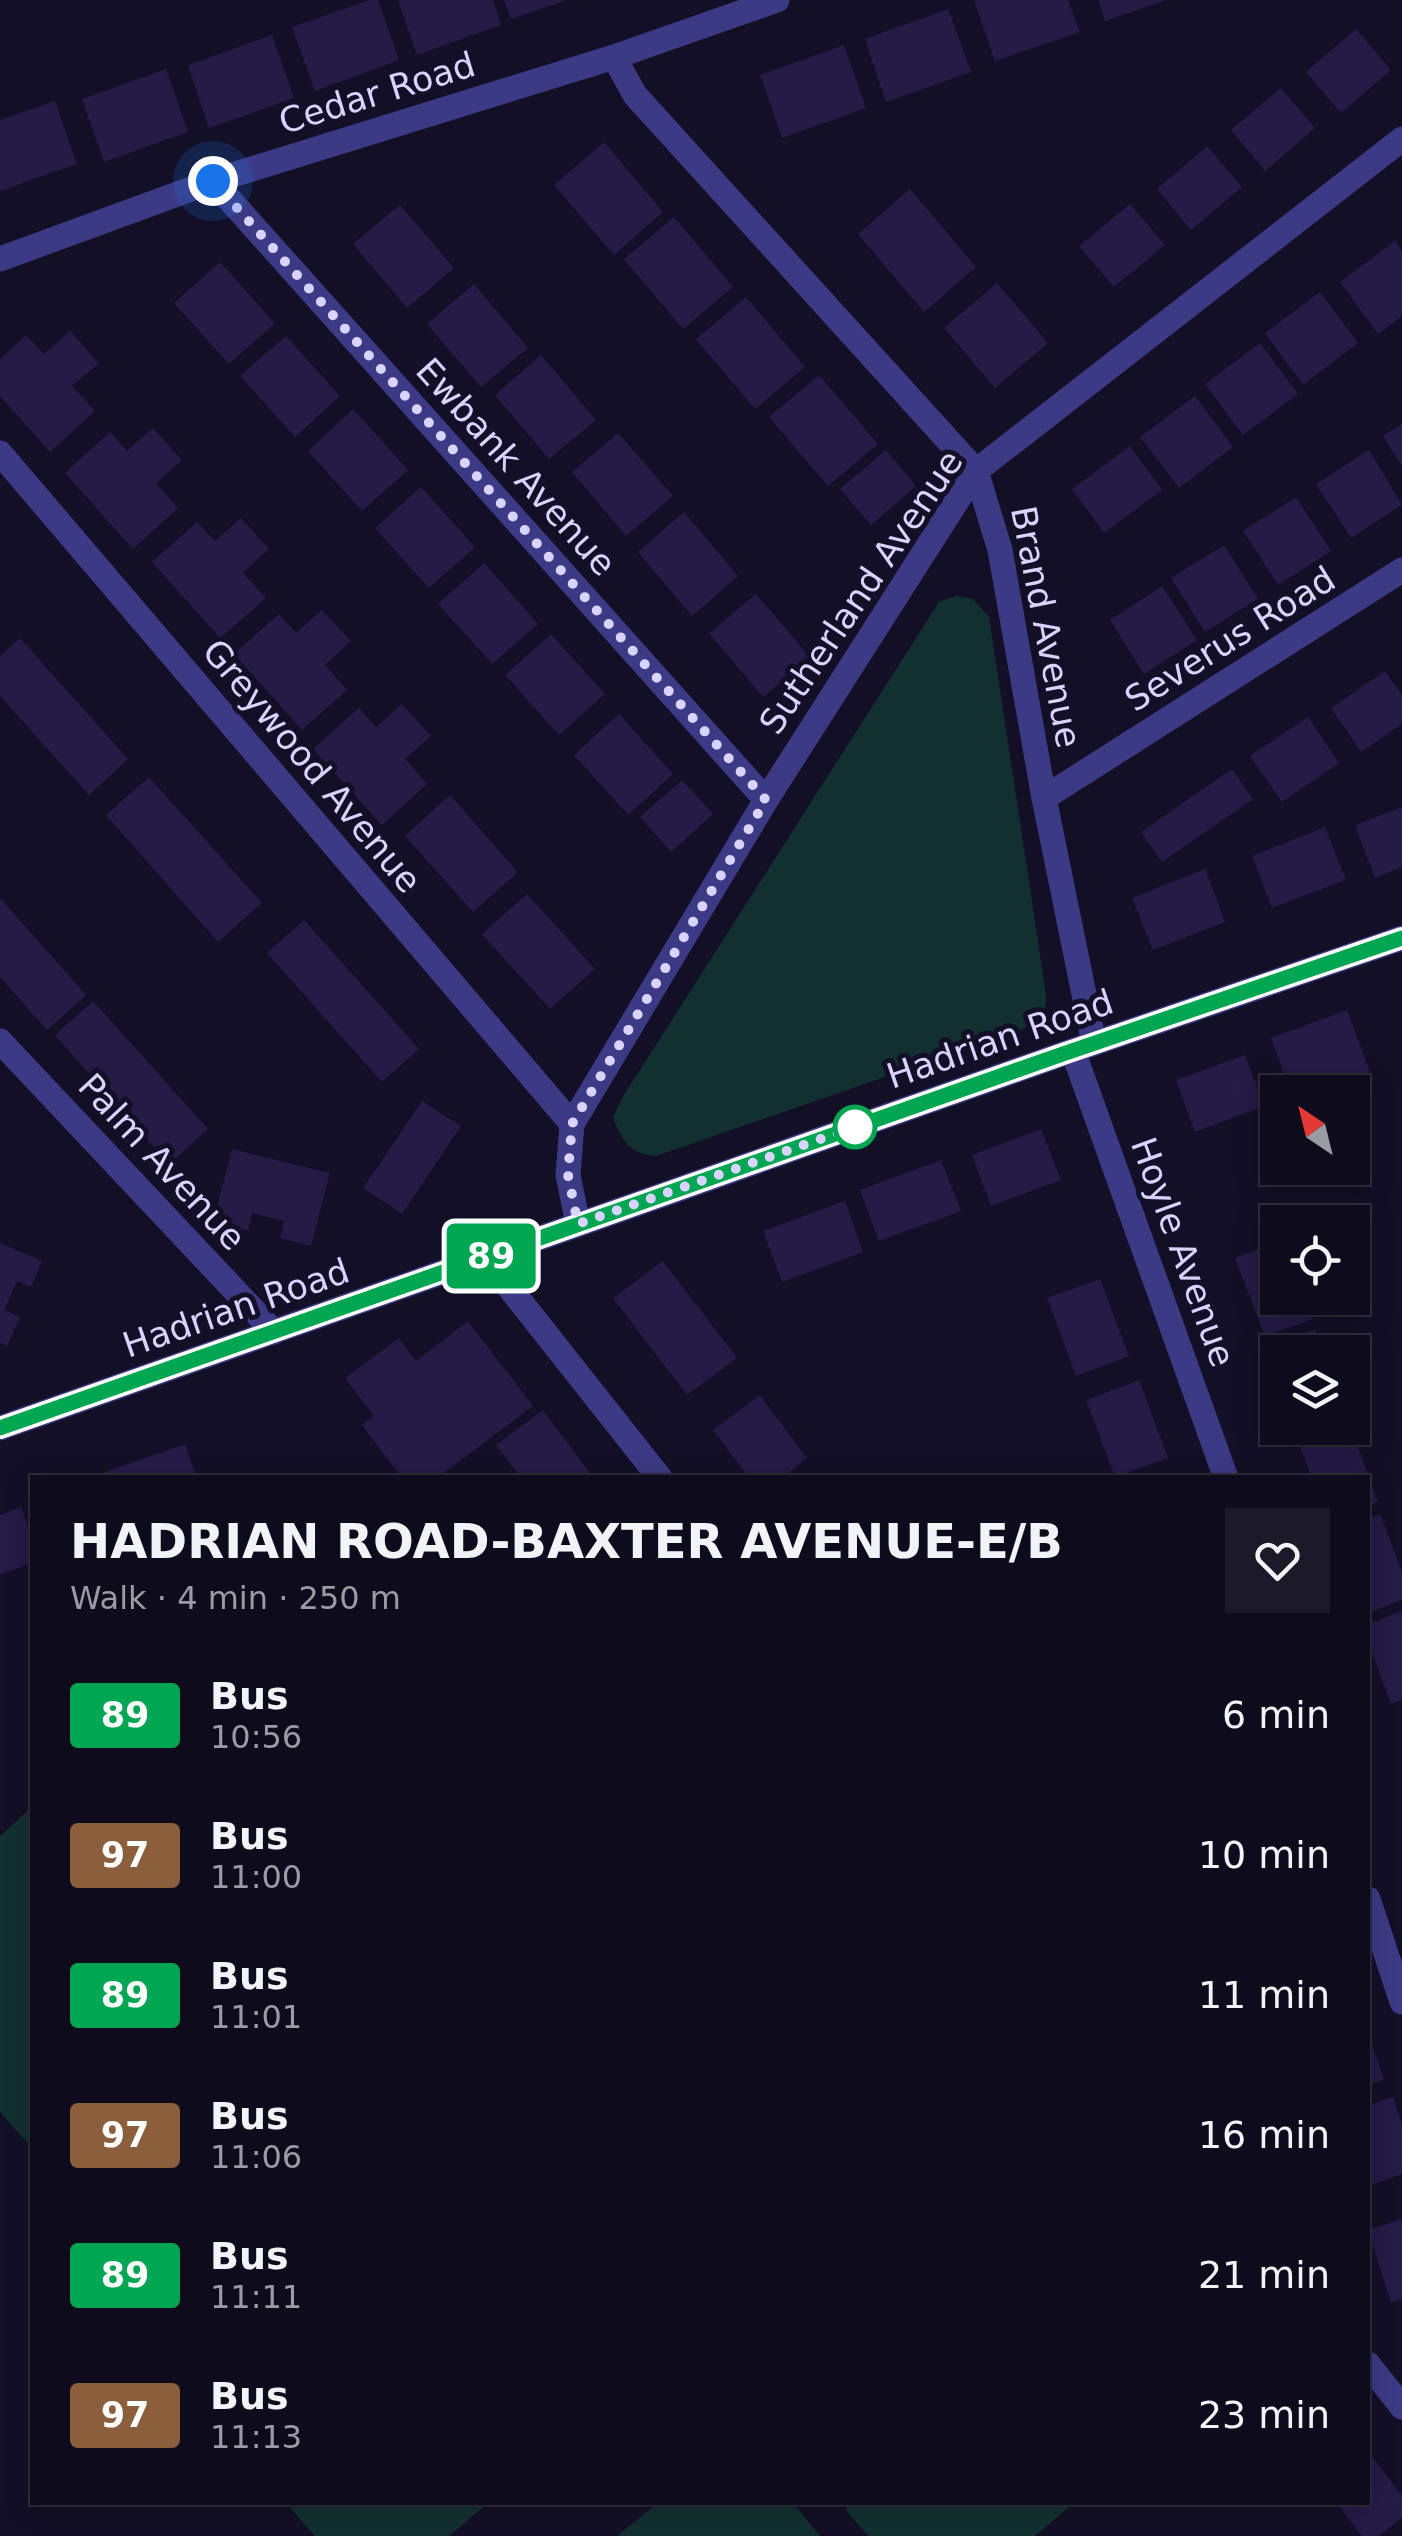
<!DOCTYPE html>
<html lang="en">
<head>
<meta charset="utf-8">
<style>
	:root { --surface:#0e0b1c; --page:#1c1929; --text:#f1f3f6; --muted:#9b9ba3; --line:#2e2b3b }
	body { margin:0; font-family:"DejaVu Sans",sans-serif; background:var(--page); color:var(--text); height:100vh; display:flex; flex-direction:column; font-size:38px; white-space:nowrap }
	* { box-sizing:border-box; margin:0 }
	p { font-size:32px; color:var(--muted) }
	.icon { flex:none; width:55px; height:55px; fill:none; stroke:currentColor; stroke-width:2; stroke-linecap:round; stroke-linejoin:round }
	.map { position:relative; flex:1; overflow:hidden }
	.side { position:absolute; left:30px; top:1475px; width:1340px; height:1030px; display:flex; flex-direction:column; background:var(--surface); border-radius:0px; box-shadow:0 5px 25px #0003,0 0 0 2px var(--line) }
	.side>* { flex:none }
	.badge { padding:0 20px; border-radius:8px; font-size:35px; line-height:65px }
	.needle { width:65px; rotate:325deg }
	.controls { position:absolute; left:1260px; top:1075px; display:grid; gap:20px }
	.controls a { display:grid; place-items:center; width:110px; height:110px; border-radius:0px; background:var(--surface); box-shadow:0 5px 25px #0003,0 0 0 2px var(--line); font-size:50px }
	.you { position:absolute; width:50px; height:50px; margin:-25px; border:8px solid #fff; border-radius:50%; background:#1a73e8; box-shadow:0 0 0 15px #1a73e833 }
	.map>.badge { position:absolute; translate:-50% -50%; box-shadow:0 0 0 5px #fff }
	.round { display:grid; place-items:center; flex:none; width:105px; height:105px; border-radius:0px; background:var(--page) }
	.headline { display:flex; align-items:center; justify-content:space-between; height:170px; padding:0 40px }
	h1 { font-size:48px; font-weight:800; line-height:75px }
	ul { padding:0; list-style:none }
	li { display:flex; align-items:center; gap:30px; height:140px; padding:0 40px }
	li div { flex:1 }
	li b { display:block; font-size:38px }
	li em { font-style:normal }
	li .badge { min-width:110px; font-weight:700; text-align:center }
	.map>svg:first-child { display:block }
	.green { fill:#12302f }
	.building { fill:#241b47 }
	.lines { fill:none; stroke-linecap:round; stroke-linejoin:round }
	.minor { stroke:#3d3a85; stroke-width:25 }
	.line-casing { stroke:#fff; stroke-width:22 }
	.line { stroke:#00a651; stroke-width:15 }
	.walk { stroke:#d9d4ff; stroke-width:10; stroke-dasharray:0 18 }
	.stop-dot { fill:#fff; stroke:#00a651; stroke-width:5 }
	.labels { text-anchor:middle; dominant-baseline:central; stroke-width:10; stroke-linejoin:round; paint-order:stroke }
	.street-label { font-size:35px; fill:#d9d4ff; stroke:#130f26 }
</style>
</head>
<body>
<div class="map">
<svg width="1402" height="2536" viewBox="0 0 1402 2536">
	<rect width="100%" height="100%" fill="#130f26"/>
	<g class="green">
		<path d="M956 596 973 599 989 617 1046 994 1045 1015 1021 1030 656 1156C630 1154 622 1141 613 1118L622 1098 939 602Z"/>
		<path d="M32 1807V2148L0 2112V1836Z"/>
		<path d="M659 2502 793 2503 820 2536H617Z"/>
		<path d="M853 2502H1074V2503L1035 2536H868L845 2509Z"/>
		<path d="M286 2503H488L449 2536H315Z"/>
	</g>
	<g class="building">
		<path d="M370 0H378L399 60 315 91 292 27Z"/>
		<path d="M398 0H493L501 25 417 55Z"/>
		<path d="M504 0H564V1L511 19Z"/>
		<path d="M974 0H1068L1080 32 995 61Z"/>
		<path d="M1098 0H1163V1L1105 21Z"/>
		<path d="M948 9 971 72 886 102 865 39Z"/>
		<path d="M1356 29 1391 70 1341 113 1306 72Z"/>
		<path d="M272 35 294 98 209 128 188 65Z"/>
		<path d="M844 45 866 108 782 138 760 75Z"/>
		<path d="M166 69 188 132 104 162 82 99Z"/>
		<path d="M1281 88 1315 128 1265 171 1231 130Z"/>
		<path d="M55 101 77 164 0 191V120Z"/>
		<path d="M604 142 663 212 614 255 554 185Z"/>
		<path d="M1207 146 1242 187 1191 230 1157 189Z"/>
		<path d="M910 189 976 267 924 312 858 234Z"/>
		<path d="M1130 204 1165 245 1114 287 1079 246Z"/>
		<path d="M400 205 454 268 407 308 353 244Z"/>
		<path d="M674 217 733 287 683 329 624 259Z"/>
		<path d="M1395 241 1402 251V316L1378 334 1340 282Z"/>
		<path d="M220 262 275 323 229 364 174 303Z"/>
		<path d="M997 283 1048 343 995 388 944 328Z"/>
		<path d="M474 284 528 348 481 387 427 324Z"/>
		<path d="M1320 292 1358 343 1303 385 1265 333Z"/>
		<path d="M746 297 805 367 755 409 696 339Z"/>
		<path d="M70 331 99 363 72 386 95 411 50 452 0 396V359L26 335 44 354Z"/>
		<path d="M286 336 340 396 295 437 240 376Z"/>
		<path d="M1260 343 1298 394 1243 435 1205 384Z"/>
		<path d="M541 355 596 420 549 459 495 395Z"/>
		<path d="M819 375 878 444 828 486 769 417Z"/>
		<path d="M1195 396 1233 447 1179 488 1140 437Z"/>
		<path d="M353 409 408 470 362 511 308 451Z"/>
		<path d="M1402 424V466L1383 436Z"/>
		<path d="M153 428 182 460 156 483 178 508 133 549 65 473 110 432 127 451Z"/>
		<path d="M618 433 673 496 626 536 572 472Z"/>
		<path d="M1130 446 1162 490 1104 533 1072 489Z"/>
		<path d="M886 450 916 486 871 525 840 489Z"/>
		<path d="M1369 450 1402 505 1351 538 1316 484Z"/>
		<path d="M421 487 475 547 429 588 375 528Z"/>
		<path d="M1296 497 1331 551 1278 585 1243 531Z"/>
		<path d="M684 512 738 576 692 616 638 552Z"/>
		<path d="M241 518 269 549 243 573 266 598 220 638 152 562 197 522 215 541Z"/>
		<path d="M1224 545 1258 599 1205 632 1171 578Z"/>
		<path d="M484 563 538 624 492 664 438 604Z"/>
		<path d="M1162 586 1197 640 1144 674 1110 620Z"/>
		<path d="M756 594 810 657 763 697 709 633Z"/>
		<path d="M322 610 351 641 325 665 347 690 302 730 234 654 279 614 296 633Z"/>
		<path d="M551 634 605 694 559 735 505 675Z"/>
		<path d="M20 638 128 759 89 795 0 696V656Z"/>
		<path d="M1385 671 1402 695V724L1361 752 1331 708Z"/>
		<path d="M402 704 431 736 405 759 427 784 382 825 313 749 359 708 376 727Z"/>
		<path d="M619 714 673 774 628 815 574 755Z"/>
		<path d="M1308 717 1339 763 1282 802 1250 756Z"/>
		<path d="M1232 769 1253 799 1162 862 1141 832Z"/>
		<path d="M149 777 262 903 218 942 106 815Z"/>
		<path d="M682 780 713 814 671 852 640 817Z"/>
		<path d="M450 795 518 872 473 912 405 836Z"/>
		<path d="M1402 807V867L1375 878 1355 825Z"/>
		<path d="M1325 827 1346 880 1272 908 1252 856Z"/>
		<path d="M1205 869 1225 922 1153 950 1132 898Z"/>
		<path d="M527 894 595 969 550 1009 482 934Z"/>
		<path d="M0 898 86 995 47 1030 0 977Z"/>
		<path d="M304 920 419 1049 382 1082 267 953Z"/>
		<path d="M93 1001 208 1129 169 1164 55 1035Z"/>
		<path d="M1347 1010 1370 1072 1315 1092H1291L1271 1038Z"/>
		<path d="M1245 1055 1264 1106 1195 1132 1176 1080Z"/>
		<path d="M422 1101 461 1126 402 1214 363 1188Z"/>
		<path d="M1041 1129 1061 1180 991 1206 972 1155Z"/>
		<path d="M232 1149 330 1173 311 1246 280 1238 284 1221 252 1213 248 1231 213 1222Z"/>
		<path d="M941 1160 961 1211 879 1241 860 1190Z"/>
		<path d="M845 1201 863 1252 782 1282 763 1231Z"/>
		<path d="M1278 1242V1298H1304L1313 1319 1265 1336 1235 1258Z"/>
		<path d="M0 1243 42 1261 31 1287 17 1281 4 1310 20 1317 7 1346 0 1343Z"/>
		<path d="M663 1261 737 1358 687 1395 613 1298Z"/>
		<path d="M1100 1279 1129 1356 1076 1376 1047 1298Z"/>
		<path d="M468 1321 533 1406 437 1478H402L362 1425 374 1416 345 1378 399 1338 416 1361Z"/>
		<path d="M1315 1329 1324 1352H1278L1277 1380 1265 1347Z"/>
		<path d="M1139 1380 1168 1458 1115 1477 1086 1400Z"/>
		<path d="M760 1395 807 1458 782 1478H749L713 1430Z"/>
		<path d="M543 1410 590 1473 585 1478H521L496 1445Z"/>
		<path d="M1343 1428H1351L1378 1502 1368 1506V1478H1312L1299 1444Z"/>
		<path d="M185 1444 197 1478H92L91 1477Z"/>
		<path d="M21 1507 32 1539V1563L0 1575V1515Z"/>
		<path d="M1380 1514 1402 1572V1600L1368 1613V1519Z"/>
		<path d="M1402 1611V1700L1391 1704 1368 1642V1624Z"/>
		<path d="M1368 2032 1384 2080 1368 2085Z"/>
		<path d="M1393 2097 1402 2124V2174L1368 2186V2105Z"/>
		<path d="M1402 2219V2299L1391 2303 1368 2230Z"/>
		<path d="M1368 2451 1402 2496V2518L1378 2536H1362L1336 2502H1368Z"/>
	</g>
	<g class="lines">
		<g class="minor">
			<path d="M614 57 635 95 976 471 1000 550 1044 798 1094 1043"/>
			<path d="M213 181 766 800"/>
			<path d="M0 259 213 181 614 57 777 0"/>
			<path d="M0 453 572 1124"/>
			<path d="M1044 798 1402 570"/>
			<path d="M0 1041 274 1332"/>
			<path d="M1073 1051 1226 1478"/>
			<path d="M578 1224 568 1175 572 1124 766 800 976 471 1402 139"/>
			<path d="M486 1258 660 1478"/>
			<path d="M0 1428 1060 1055 1402 938"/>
			<path d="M1368 1899 1402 2002"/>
			<path d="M1368 2364 1402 2407"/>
		</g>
	</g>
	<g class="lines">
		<g class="line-casing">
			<path id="line" d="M0 1428 1060 1055 1402 938"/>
		</g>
		<use href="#line" class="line"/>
		<path class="walk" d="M213 181 766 800 572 1124 568 1175 578 1224 855 1127"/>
	</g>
	<circle class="stop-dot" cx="855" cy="1127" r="20"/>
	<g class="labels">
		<g class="street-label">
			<text transform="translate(377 93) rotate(-17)">Cedar Road</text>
			<text transform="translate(516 467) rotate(48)">Ewbank Avenue</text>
			<text transform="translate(861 592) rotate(-56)">Sutherland Avenue</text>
			<text transform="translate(1046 627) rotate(79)">Brand Avenue</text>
			<text transform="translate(1230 639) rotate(-32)">Severus Road</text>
			<text transform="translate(312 766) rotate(50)">Greywood Avenue</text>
			<text transform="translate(1000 1039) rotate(-19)">Hadrian Road</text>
			<text transform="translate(162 1162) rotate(47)">Palm Avenue</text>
			<text transform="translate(1183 1252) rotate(70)">Hoyle Avenue</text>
			<text transform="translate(236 1308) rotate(-19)">Hadrian Road</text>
		</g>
	</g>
</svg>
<div class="controls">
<a><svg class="needle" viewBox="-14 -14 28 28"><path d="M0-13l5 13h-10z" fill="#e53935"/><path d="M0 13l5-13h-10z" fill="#9b9ba3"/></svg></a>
<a><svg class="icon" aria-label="locate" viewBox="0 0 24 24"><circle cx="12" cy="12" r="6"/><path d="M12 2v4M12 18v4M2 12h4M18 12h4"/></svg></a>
<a><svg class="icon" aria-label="layers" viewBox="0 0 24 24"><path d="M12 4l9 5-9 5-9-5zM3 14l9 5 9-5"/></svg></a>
</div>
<div class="you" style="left:213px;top:181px"></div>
<b class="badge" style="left:491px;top:1256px;background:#00a651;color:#fff">89</b>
<section class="side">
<div class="headline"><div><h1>HADRIAN ROAD-BAXTER AVENUE-E/B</h1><p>Walk · 4 min · 250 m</p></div><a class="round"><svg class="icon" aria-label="heart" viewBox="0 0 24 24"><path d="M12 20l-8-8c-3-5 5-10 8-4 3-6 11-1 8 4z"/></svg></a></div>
<ul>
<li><span class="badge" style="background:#00a651;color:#fff">89</span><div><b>Bus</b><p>10:56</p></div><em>6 min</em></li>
<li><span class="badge" style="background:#8b5e3c;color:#fff">97</span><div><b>Bus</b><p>11:00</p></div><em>10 min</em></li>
<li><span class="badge" style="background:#00a651;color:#fff">89</span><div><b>Bus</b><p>11:01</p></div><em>11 min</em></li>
<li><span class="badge" style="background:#8b5e3c;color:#fff">97</span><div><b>Bus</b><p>11:06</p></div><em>16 min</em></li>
<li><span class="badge" style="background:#00a651;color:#fff">89</span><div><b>Bus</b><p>11:11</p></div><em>21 min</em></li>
<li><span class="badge" style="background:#8b5e3c;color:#fff">97</span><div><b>Bus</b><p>11:13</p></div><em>23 min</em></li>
</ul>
</section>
</div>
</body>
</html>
